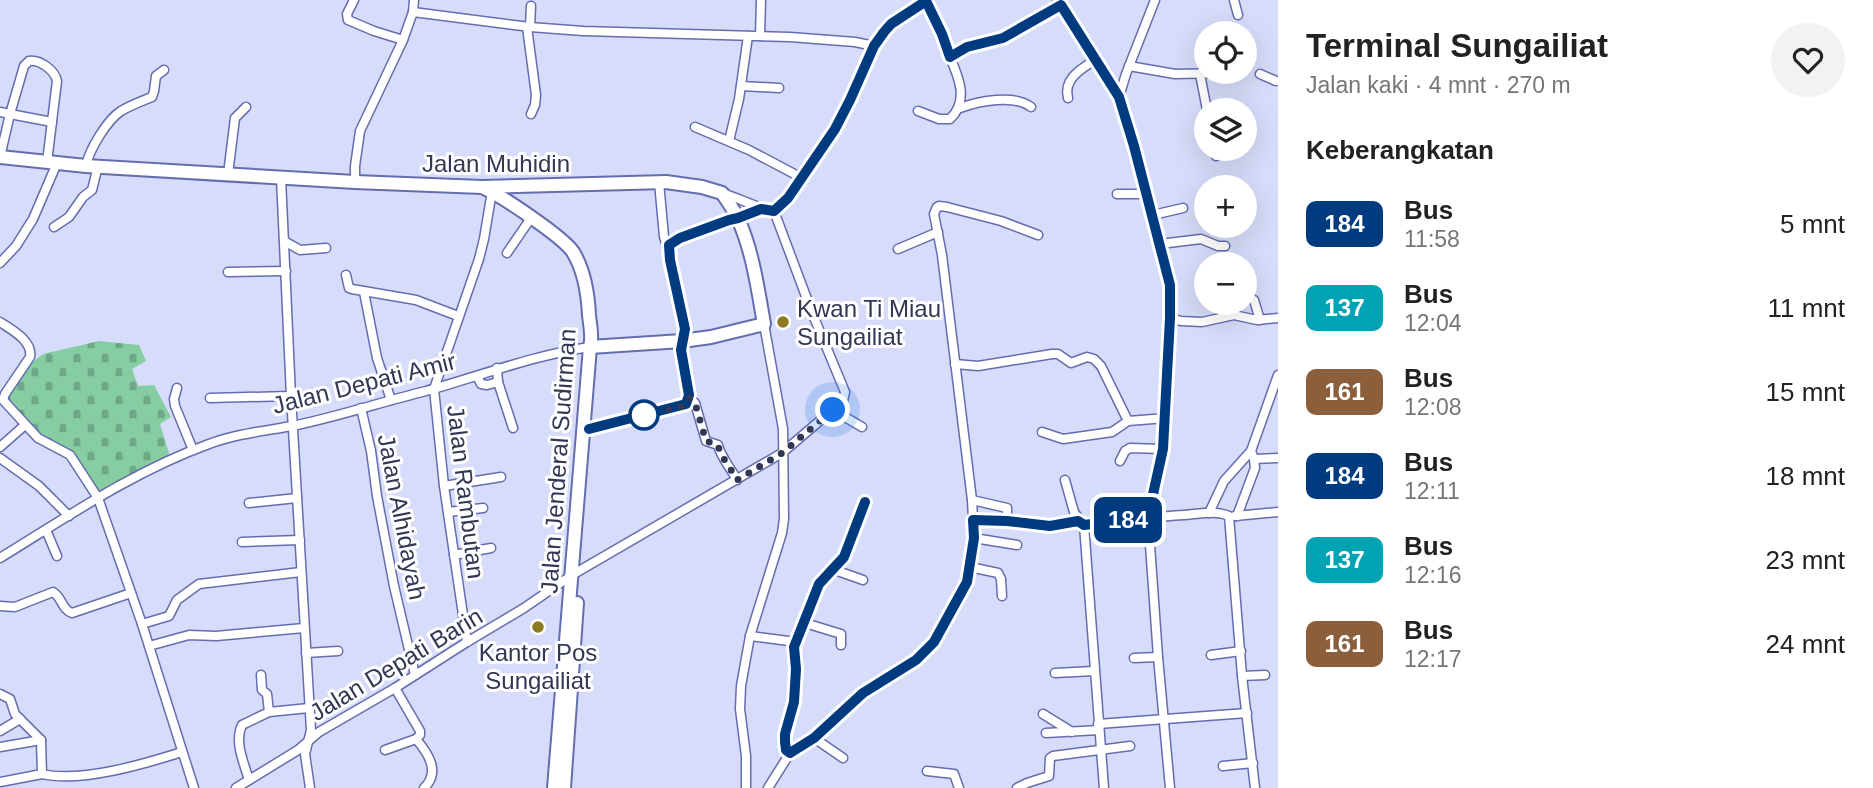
<!DOCTYPE html>
<html lang="id">
<head>
<meta charset="utf-8">
<style>
	:root { --surface:#fff; --page:#f2f2f2; --text:#222; --muted:#767676 }
	body { margin:0; font-family:Helvetica,sans-serif; background:var(--page); color:var(--text); height:100vh; display:flex; flex-direction:column; font-size:26px; white-space:nowrap }
	* { box-sizing:border-box; margin:0 }
	p { font-size:23px; color:var(--muted) }
	.icon { flex:none; width:38px; height:38px; fill:none; stroke:currentColor; stroke-width:2; stroke-linecap:round; stroke-linejoin:round }
	.map { position:relative; flex:1; overflow:hidden }
	.details { display:flex; flex-direction:column; background:var(--surface); width:595px }
	.details>* { flex:none }
	.badge { padding:0 14px; border-radius:10px; font-size:24px; line-height:46px }
	.tools { position:absolute; left:1194px; top:21px; display:grid; gap:14px }
	.tools a { display:grid; place-items:center; width:63px; height:63px; border-radius:50%; background:var(--surface); box-shadow:0 7px 28px #0002; font-size:35px }
	.you { position:absolute; width:35px; height:35px; margin:-18px; border:5px solid #fff; border-radius:50%; background:#1a73e8; box-shadow:0 0 0 10px #1a73e833 }
	.map>.badge { position:absolute; translate:-50% -50%; box-shadow:0 0 0 4px #fff }
	h2 { padding:0 28px; font-size:26px; line-height:63px }
	.round { display:grid; place-items:center; flex:none; width:74px; height:74px; border-radius:37px; background:var(--page) }
	.headline { display:flex; align-items:center; justify-content:space-between; height:119px; padding:0 28px }
	h1 { font-size:33px; font-weight:600; line-height:52px }
	ul { padding:0; list-style:none }
	li { display:flex; align-items:center; gap:21px; height:84px; padding:0 28px }
	li div { flex:1 }
	li b { display:block; font-size:26px }
	li em { font-style:normal }
	li .badge { min-width:77px; font-weight:700; text-align:center }
	main { display:flex; flex:1; min-height:0 }
	.map>svg:first-child { display:block }
	.cemetery { fill:url(#cemetery-stones) }
	.lines { fill:none; stroke-linecap:round; stroke-linejoin:round }
	.minor-casing { stroke:#646dae; stroke-width:11 }
	.trunk-casing { stroke:#646dae; stroke-width:16 }
	.minor { stroke:#fff; stroke-width:8 }
	.trunk { stroke:#fff; stroke-width:12 }
	.line-casing { stroke:#fff; stroke-width:16 }
	.line { stroke:#003b80; stroke-width:10 }
	.walk { stroke:#323753; stroke-width:7; stroke-dasharray:0 12.6 }
	.poi-dot { fill:#8e7a20; stroke:#fff; stroke-width:2.5 }
	.stop-dot { fill:#fff; stroke:#003b80; stroke-width:3.5 }
	.labels { text-anchor:middle; dominant-baseline:central; stroke-width:6; stroke-linejoin:round; paint-order:stroke }
	.street-label { font-size:24px; fill:#323753; stroke:#fff }
	.poi-label { font-size:24px; fill:#323753; stroke:#fff; text-anchor:start }
</style>
</head>
<body>
<main>
<div class="map">
<svg width="1278" height="788" viewBox="0 0 1278 788">
	<defs>
		<pattern id="cemetery-stones" width="16" height="16" patternUnits="userSpaceOnUse" patternTransform="scale(1.75)"><rect width="16" height="16" fill="#86cea2"/><path d="M2 7V4a2 2 0 0 1 4 0v3zM10 15v-3a2 2 0 0 1 4 0v3z" fill="#6ea887"/></pattern>
	</defs>
	<rect width="100%" height="100%" fill="#d6dcf9"/>
	<path class="cemetery" d="M99 341 139 345 146 361 132 369 138 386 154 385 171 417 160 424 171 460 101 497 71 457 38 437 5 402 20 372 43 354Z"/>
	<g class="lines">
		<g class="minor-casing">
			<g id="minor">
				<path d="M354 0 347 14 348 20 374 31 403 40"/>
				<path d="M1057 0 1119 97 1134 146 1170 285V318L1163 449 1148 517 1158 657 1170 788"/>
				<path d="M1234 0 1238 15"/>
				<path d="M413 12 414 0"/>
				<path d="M527 27 536 95 535 105 531 114"/>
				<path d="M530 27 531 6"/>
				<path d="M760 36 761 0"/>
				<path d="M950 57 967 47 1003 38 1061 5"/>
				<path d="M1129 66 1175 74 1225 73"/>
				<path d="M1200 74 1207 110"/>
				<path d="M1260 74 1276 81"/>
				<path d="M741 86 779 88"/>
				<path d="M1119 97 1126 74 1155 0"/>
				<path d="M1068 98C1063 79 1081 69 1095 60"/>
				<path d="M960 108C979 101 1014 94 1031 107"/>
				<path d="M918 111 939 119H950C969 101 959 78 950 57 943 38 936 19 926 1"/>
				<path d="M0 112 10 114 24 66 29 61C39 59 55 70 57 81L47 162"/>
				<path d="M695 127 749 150 802 178"/>
				<path d="M729 141 739 99 748 36"/>
				<path d="M1215 149 1216 156"/>
				<path d="M0 157 10 114 52 122"/>
				<path d="M86 166C89 150 107 120 121 111 131 105 142 101 152 97L154 91 156 76 164 70"/>
				<path d="M228 174 235 118 246 107"/>
				<path d="M281 178 291 396 311 730 305 754 310 788"/>
				<path d="M355 182V166L360 131 403 40 413 12 530 27 583 31 790 37 855 42 874 46"/>
				<path d="M659 182 664 237 668 248"/>
				<path d="M722 193C740 198 755 208 774 211"/>
				<path d="M1117 194H1147"/>
				<path d="M774 211 788 198 835 129 850 100 874 46 884 32 891 25 927 0"/>
				<path d="M1153 215 1183 208"/>
				<path d="M54 227 69 217 83 197 92 190 98 166"/>
				<path d="M284 241 300 250 326 248"/>
				<path d="M1160 244 1201 239 1218 246H1225"/>
				<path d="M898 249 938 232"/>
				<path d="M507 253 531 218"/>
				<path d="M0 263 16 246 33 219 57 163"/>
				<path d="M228 272 286 271"/>
				<path d="M346 275 349 288 352 289 416 300 458 316"/>
				<path d="M364 292 377 358 391 400"/>
				<path d="M1254 300 1260 320"/>
				<path d="M1170 318 1181 321 1202 322 1234 315 1257 320 1278 318"/>
				<path d="M0 322C12 330 33 341 30 357L5 394 3 400 38 438 70 455 98 498 142 624 194 788"/>
				<path d="M955 364 978 366 1052 354H1058L1071 363 1087 357 1094 359 1101 366 1128 421"/>
				<path d="M497 368 498 382 513 428"/>
				<path d="M477 376 481 384 487 385 498 382"/>
				<path d="M177 388 174 399 175 406 193 450"/>
				<path d="M210 398 291 396"/>
				<path d="M689 398 695 403 706 441 718 445C721 458 731 468 737 480"/>
				<path d="M361 408 371 451 377 496 394 586 415 675"/>
				<path d="M833 410 862 427"/>
				<path d="M589 429 675 408 686 404 689 395 681 350 685 329 668 248 671 243 680 238 761 209"/>
				<path d="M1042 432 1063 439 1112 432 1128 421 1166 418"/>
				<path d="M0 447 25 425"/>
				<path d="M0 458 39 486 69 516"/>
				<path d="M1254 459 1278 458"/>
				<path d="M1120 461 1125 451 1130 448 1163 449"/>
				<path d="M1065 480 1074 512 1082 523"/>
				<path d="M444 486 501 477"/>
				<path d="M972 500 1007 508V521"/>
				<path d="M249 503 297 498"/>
				<path d="M448 512 483 508"/>
				<path d="M1209 513 1224 481 1251 451 1278 375"/>
				<path d="M1235 516 1278 512"/>
				<path d="M1237 516 1255 468 1254 459 1251 451"/>
				<path d="M973 520 1007 521 1050 526 1078 521"/>
				<path d="M46 530 57 556"/>
				<path d="M974 538 1017 545"/>
				<path d="M242 542 300 540"/>
				<path d="M454 555 491 548"/>
				<path d="M0 558C67 517 134 471 209 444 236 434 264 431 292 426 337 417 381 402 426 391 480 376 534 355 590 347"/>
				<path d="M970 567 998 573 1001 579 1002 596"/>
				<path d="M832 569 863 580"/>
				<path d="M0 606 15 607 53 592C62 597 62 610 72 613L131 593"/>
				<path d="M805 623 841 634V645"/>
				<path d="M142 624 169 616 177 600 199 584 301 572"/>
				<path d="M750 636 796 642"/>
				<path d="M467 642 444 486 434 389 479 259 484 239 492 191"/>
				<path d="M149 646 189 635 216 636 304 628"/>
				<path d="M306 653 338 651"/>
				<path d="M1211 655 1241 651"/>
				<path d="M1134 658 1158 657"/>
				<path d="M1055 673 1094 671"/>
				<path d="M261 675 262 690 267 694 269 712"/>
				<path d="M1242 676 1265 675"/>
				<path d="M0 694 10 699 15 714 41 740 42 774 0 782"/>
				<path d="M1043 714 1072 732"/>
				<path d="M1098 724 1247 713"/>
				<path d="M0 731 20 719"/>
				<path d="M1046 733 1099 730"/>
				<path d="M814 738 843 758"/>
				<path d="M416 739C428 753 441 772 424 788"/>
				<path d="M0 747 41 740"/>
				<path d="M385 750 416 739 420 735V731L395 688"/>
				<path d="M790 753 786 749 784 742 785 734 795 702 796 669 795 647 819 584 844 557 865 502"/>
				<path d="M1223 766 1253 763"/>
				<path d="M927 771 954 774 959 788"/>
				<path d="M42 774C81 783 144 764 182 752"/>
				<path d="M249 780C244 763 234 742 242 725L269 712 309 708"/>
				<path d="M236 788 298 750 319 732 395 688 467 642 524 608 572 575 782 453 843 401 845 392 813 315 774 211"/>
				<path d="M746 788V756L740 709 741 686 750 636 782 533 784 519 783 429 764 324"/>
				<path d="M768 788 790 753 814 738 863 693 916 660 934 642 967 582 974 538 972 500 942 255 934 214 937 207 939 206 947 207 1001 221 1038 235"/>
				<path d="M1017 788 1027 783 1049 776 1050 758 1053 756 1130 746"/>
				<path d="M1104 788 1084 525C1117 521 1151 517 1184 515 1199 514 1215 510 1229 516L1242 676 1255 788"/>
			</g>
		</g>
		<g class="trunk-casing">
			<g id="trunk">
				<path d="M0 157 86 166 355 182 482 187 666 182 702 187 722 193C728 202 735 211 739 221 753 253 758 290 764 324L711 337 682 341 590 347"/>
				<path d="M484 188C502 196 563 237 573 252 584 270 588 294 589 315 590 326 593 336 590 347L554 788"/>
				<path d="M564 788 577 603"/>
			</g>
		</g>
		<use href="#minor" class="minor"/>
		<use href="#trunk" class="trunk"/>
	</g>
	<g class="lines">
		<g class="line-casing">
			<path id="line" d="M589 429 686 404 689 395 681 350 685 329 670 260 669 245 680 238 729 220 738 218 761 209 774 211 788 198 835 129 850 100 874 46 884 32 891 24 926 1 942 34 950 57 967 47 1003 38 1061 5 1119 97 1134 146 1170 285V318L1163 449 1148 517 1084 525 1078 521 1050 526 1007 521 973 520 974 538 967 582 934 642 916 660 863 693 814 738 790 753 786 750 785 742V734L794 702 796 669 794 647 819 584 844 557 865 502"/>
		</g>
		<use href="#line" class="line"/>
		<path class="walk" d="M644 415 683 406 689 398 695 403 706 441 718 445C721 458 731 468 737 480L782 453 833 410"/>
	</g>
	<g class="poi-dot">
		<circle cx="783" cy="322" r="7"/>
		<circle cx="538" cy="627" r="7"/>
	</g>
	<circle class="stop-dot" cx="644" cy="415" r="14"/>
	<g class="labels">
		<g class="street-label">
			<text x="496" y="163">Jalan Muhidin</text>
			<text transform="translate(364 383) rotate(-14)">Jalan Depati Amir</text>
			<text transform="translate(558 461) rotate(-86)">Jalan Jenderal Sudirman</text>
			<text transform="translate(466 492) rotate(83)">Jalan Rambutan</text>
			<text transform="translate(402 517) rotate(79)">Jalan Alhidayah</text>
			<text transform="translate(396 664) rotate(-31)">Jalan Depati Barin</text>
		</g>
		<g class="poi-label">
			<text x="797" y="308">Kwan Ti Miau<tspan x="797" dy="28">Sungailiat</tspan></text>
			<text x="538" y="652" text-anchor="middle">Kantor Pos<tspan x="538" dy="28">Sungailiat</tspan></text>
		</g>
	</g>
</svg>
<div class="tools">
<a><svg class="icon" aria-label="locate" viewBox="0 0 24 24"><circle cx="12" cy="12" r="6"/><path d="M12 2v4M12 18v4M2 12h4M18 12h4"/></svg></a>
<a><svg class="icon" aria-label="layers" viewBox="0 0 24 24"><path d="M12 4l9 5-9 5-9-5zM3 14l9 5 9-5"/></svg></a>
<a>+</a>
<a>−</a>
</div>
<div class="you" style="left:833px;top:410px"></div>
<b class="badge" style="left:1128px;top:520px;background:#003b80;color:#fff">184</b>
</div>
<section class="details">
<div class="headline"><div><h1>Terminal Sungailiat</h1><p>Jalan kaki · 4 mnt · 270 m</p></div><a class="round"><svg class="icon" aria-label="heart" viewBox="0 0 24 24"><path d="M12 20l-8-8c-3-5 5-10 8-4 3-6 11-1 8 4z"/></svg></a></div>
<h2>Keberangkatan</h2>
<ul>
<li><span class="badge" style="background:#003b80;color:#fff">184</span><div><b>Bus</b><p>11:58</p></div><em>5 mnt</em></li>
<li><span class="badge" style="background:#00a3b4;color:#fff">137</span><div><b>Bus</b><p>12:04</p></div><em>11 mnt</em></li>
<li><span class="badge" style="background:#8b5e3c;color:#fff">161</span><div><b>Bus</b><p>12:08</p></div><em>15 mnt</em></li>
<li><span class="badge" style="background:#003b80;color:#fff">184</span><div><b>Bus</b><p>12:11</p></div><em>18 mnt</em></li>
<li><span class="badge" style="background:#00a3b4;color:#fff">137</span><div><b>Bus</b><p>12:16</p></div><em>23 mnt</em></li>
<li><span class="badge" style="background:#8b5e3c;color:#fff">161</span><div><b>Bus</b><p>12:17</p></div><em>24 mnt</em></li>
</ul>
</section>
</main>
</body>
</html>
